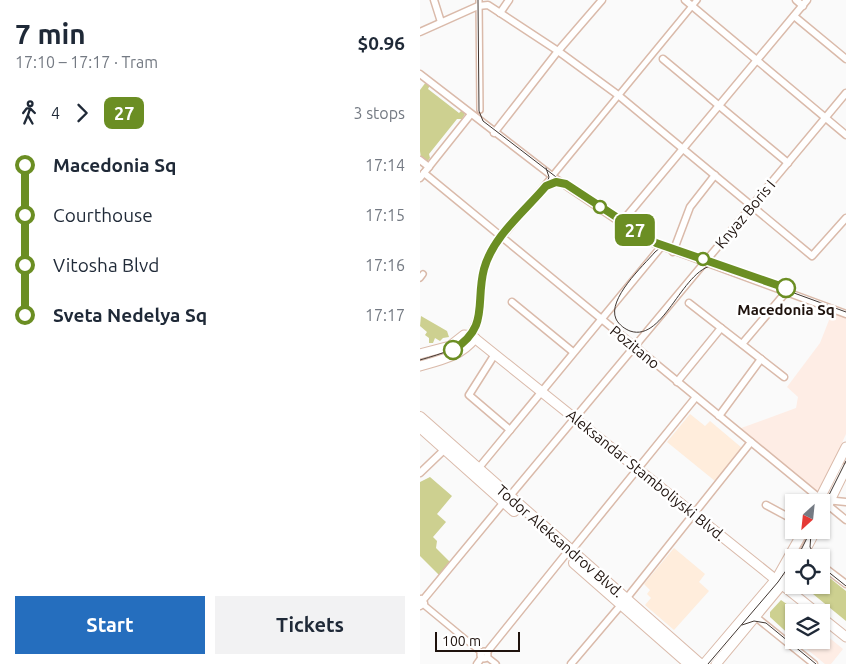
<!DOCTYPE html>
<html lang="en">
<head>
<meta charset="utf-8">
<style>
	:root { --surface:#fff; --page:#f2f2f3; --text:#1f2937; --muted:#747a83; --accent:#256ebe }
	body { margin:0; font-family:Ubuntu,sans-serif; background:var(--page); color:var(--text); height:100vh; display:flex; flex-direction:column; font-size:19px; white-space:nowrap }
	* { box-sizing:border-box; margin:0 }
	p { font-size:16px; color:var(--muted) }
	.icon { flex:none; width:28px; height:28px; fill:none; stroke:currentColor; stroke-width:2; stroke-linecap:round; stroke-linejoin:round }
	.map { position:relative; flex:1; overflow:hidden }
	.details { display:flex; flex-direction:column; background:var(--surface); width:420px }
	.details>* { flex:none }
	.badge { padding:0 10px; border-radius:8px; font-size:18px; line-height:32px }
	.needle { width:32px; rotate:207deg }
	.controls { position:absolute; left:365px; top:494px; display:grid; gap:10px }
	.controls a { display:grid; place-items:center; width:45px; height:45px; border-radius:0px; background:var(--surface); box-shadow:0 1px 4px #0004; font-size:25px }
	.scale { position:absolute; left:15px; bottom:12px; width:85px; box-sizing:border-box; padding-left:5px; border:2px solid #1e120d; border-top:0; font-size:14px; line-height:18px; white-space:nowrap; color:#1e120d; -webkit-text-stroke:4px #fff; paint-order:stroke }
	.map>.badge { position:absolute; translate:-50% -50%; box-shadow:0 0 0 2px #fff }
	.legs { display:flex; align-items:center; gap:8px; height:55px; padding:0 15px; font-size:16px }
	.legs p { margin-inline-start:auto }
	.headline { display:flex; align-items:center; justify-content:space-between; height:85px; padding:0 15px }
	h1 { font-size:28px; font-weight:700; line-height:38px }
	.cta { display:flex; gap:10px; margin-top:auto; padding:10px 15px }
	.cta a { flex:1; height:58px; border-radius:0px; background:var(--accent); color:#fff; font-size:20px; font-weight:700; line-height:58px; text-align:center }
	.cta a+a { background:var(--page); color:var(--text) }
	ul { padding:0 15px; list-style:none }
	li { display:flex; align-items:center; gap:18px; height:50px; font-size:19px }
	li i { display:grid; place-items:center; width:8px; height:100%; margin:0 6px; background:currentColor }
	li i::after { content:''; width:12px; height:12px; margin:-6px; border:4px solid; border-radius:50%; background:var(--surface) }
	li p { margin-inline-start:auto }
	li:first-child i { background:linear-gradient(#0000 50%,currentColor 0) }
	li:last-child i { background:linear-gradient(currentColor 50%,#0000 0) }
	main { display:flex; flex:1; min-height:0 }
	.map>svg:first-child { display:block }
	.built { fill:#feede5 }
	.education { fill:#ffeddc }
	.green { fill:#cdd090 }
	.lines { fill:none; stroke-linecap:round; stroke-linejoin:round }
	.pedestrian-casing { stroke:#dabaaa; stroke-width:8 }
	.minor-casing { stroke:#dabaaa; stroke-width:9 }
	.secondary-casing { stroke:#dabaaa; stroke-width:11 }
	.primary-casing { stroke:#dabaaa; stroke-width:12 }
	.pedestrian { stroke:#fff; stroke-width:5 }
	.minor { stroke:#fff; stroke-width:6 }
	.secondary { stroke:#fff; stroke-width:9 }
	.primary { stroke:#fff; stroke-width:10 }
	.tram { stroke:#403631; stroke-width:1 }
	.line-1-casing { stroke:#fff; stroke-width:11 }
	.line-1 { stroke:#6b8e23; stroke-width:8 }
	.stop-1-dot { fill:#fff; stroke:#6b8e23; stroke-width:2.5 }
	.labels { text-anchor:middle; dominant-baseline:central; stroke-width:5; stroke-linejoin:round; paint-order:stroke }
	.street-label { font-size:15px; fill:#1e120d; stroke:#fff }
	.stop-label { font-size:15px; font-weight:bold; fill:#1e120d; stroke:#fff }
</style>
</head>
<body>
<main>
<section class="details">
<div class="headline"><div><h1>7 min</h1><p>17:10 – 17:17 · Tram</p></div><b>$0.96</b></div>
<div class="legs"><svg class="icon" aria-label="walk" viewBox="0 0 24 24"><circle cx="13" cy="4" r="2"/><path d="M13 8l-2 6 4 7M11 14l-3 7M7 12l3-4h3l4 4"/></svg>4<svg class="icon" aria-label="forward" viewBox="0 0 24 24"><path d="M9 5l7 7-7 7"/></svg><b class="badge" style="background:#6b8e23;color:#fff">27</b><p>3 stops</p></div>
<ul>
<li><i style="color:#6b8e23"></i><b>Macedonia Sq</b><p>17:14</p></li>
<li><i style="color:#6b8e23"></i><span>Courthouse</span><p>17:15</p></li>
<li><i style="color:#6b8e23"></i><span>Vitosha Blvd</span><p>17:16</p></li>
<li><i style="color:#6b8e23"></i><b>Sveta Nedelya Sq</b><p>17:17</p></li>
</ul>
<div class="cta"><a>Start</a><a>Tickets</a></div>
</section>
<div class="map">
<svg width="426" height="664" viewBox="0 0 426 664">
	<rect width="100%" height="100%" fill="#fafafa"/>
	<g class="built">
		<path d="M413 310 426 315V434L396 500 313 431 376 408 378 397 367 387 400 343Z"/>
		<path d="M401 631 423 649 411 664H405L383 646 388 640H401Z"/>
	</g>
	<g class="education">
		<path d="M270 414 285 426 290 421 322 448 295 481 247 442Z"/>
		<path d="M254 548 285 574 279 582 289 591 254 630 225 605 231 598 227 594 230 590 224 584Z"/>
	</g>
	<g class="green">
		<path d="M6 82 10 85 8 89 39 113 42 110 45 114 42 119H37L9 154 10 158 7 162 1 158 0 151V90Z"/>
		<path d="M1 316 27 331 29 337 23 338 20 341 15 338 13 343H9V338L5 335 7 332 0 326Z"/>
		<path d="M10 477 32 496 17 514 26 522 13 537 17 541 16 548 31 563 20 576 0 556V482Z"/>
		<path d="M401 571 426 591V621L382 585H401Z"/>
		<path d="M361 600 378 612H374V639L350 617V612Z"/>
	</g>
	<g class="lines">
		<g class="pedestrian-casing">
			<g id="pedestrian">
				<path d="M59 0 60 110"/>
				<path d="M0 278 3 274"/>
				<path d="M49 335C65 312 58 279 69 253L277 0"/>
				<path d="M4 605 62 653"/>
				<path d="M67 657 76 664"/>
			</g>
		</g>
		<g class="minor-casing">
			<g id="minor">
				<path d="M14 0 21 22"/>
				<path d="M265 0 426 135"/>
				<path d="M376 0 383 6"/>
				<path d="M80 13 89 0"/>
				<path d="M374 16 426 59"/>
				<path d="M0 32 58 6 68 5 138 51 198 95 392 256 426 218"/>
				<path d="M243 59 368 163"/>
				<path d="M0 74 136 179 228 241 426 314"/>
				<path d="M74 133 138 51 182 0"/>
				<path d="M0 160 9 167"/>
				<path d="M4 173 426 520"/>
				<path d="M0 178 51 114"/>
				<path d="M201 223 387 0"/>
				<path d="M253 252 270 207 295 175"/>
				<path d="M92 302 153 352"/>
				<path d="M269 303 364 377"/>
				<path d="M322 344 367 291"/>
				<path d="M75 354 49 395 90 430"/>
				<path d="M257 382 301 328"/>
				<path d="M299 416 341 359"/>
				<path d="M57 470 241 247"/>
				<path d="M0 473 24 450"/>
				<path d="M89 497 426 93"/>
				<path d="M406 500 426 502"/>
				<path d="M346 505 374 520"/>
				<path d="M151 551 276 397"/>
				<path d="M401 565 426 584"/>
				<path d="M206 599 331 442"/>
				<path d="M3 600 84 502"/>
				<path d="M0 606 4 603 1 599"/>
				<path d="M332 614 394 664"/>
				<circle cx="64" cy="655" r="3.5"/>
				<path d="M67 652 145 555"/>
				<path d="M57 664 62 657"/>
				<path d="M151 664 201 605"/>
			</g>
		</g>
		<g class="secondary-casing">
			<g id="secondary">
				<path d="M0 354 30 346 44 335 52 336 396 612"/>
				<path d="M0 366C21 360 41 356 55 338"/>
				<path d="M398 502 426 447"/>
				<path d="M401 519 426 468"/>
				<path d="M381 558 396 530"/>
				<path d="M401 617 426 637"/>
				<path d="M284 664 357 578 384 530"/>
				<path d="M296 664 374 570"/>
			</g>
		</g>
		<g class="primary-casing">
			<g id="primary">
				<path d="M0 417 280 664"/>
				<path d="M0 427 94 511"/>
				<path d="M154 563 269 664"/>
			</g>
		</g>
		<use href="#pedestrian" class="pedestrian"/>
		<use href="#minor" class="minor"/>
		<use href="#secondary" class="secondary"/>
		<use href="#primary" class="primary"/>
		<g class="tram">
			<path d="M58 0 59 111 63 121 140 180 229 240 426 312"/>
			<path d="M249 247H241L235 252C223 266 187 299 196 319 199 325 205 329 210 331 245 343 263 264 297 265"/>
			<path d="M0 360C49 346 58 340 62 288 63 275 64 263 71 251 86 226 110 207 127 183L129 177 126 168"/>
			<path d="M401 511 426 461"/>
			<path d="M391 534 390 547 396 558"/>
			<path d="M377 558 391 530"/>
			<path d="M401 566 426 586"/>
			<path d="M322 625 334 621 346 623 396 664"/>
			<path d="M288 664 358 582 374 559"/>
		</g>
	</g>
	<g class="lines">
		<g class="line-1-casing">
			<path id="line-1" d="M33 350C70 327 55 303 64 269 73 236 105 211 126 186L136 182 146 184 236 243 366 288"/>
		</g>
		<use href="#line-1" class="line-1"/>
	</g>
	<g class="stop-1-dot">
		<circle cx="180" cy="207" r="6"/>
		<circle cx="283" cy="259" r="6"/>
		<circle cx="366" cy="288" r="9"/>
		<circle cx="33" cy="350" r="9"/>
	</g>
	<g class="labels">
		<g class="street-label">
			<text transform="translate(325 214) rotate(-50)">Knyaz Boris I</text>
			<text transform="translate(215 347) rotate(39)">Pozitano</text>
			<text transform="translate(226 475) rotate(39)">Aleksandar Stamboliyski Blvd.</text>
			<text transform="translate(140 541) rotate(41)">Todor Aleksandrov Blvd.</text>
		</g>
		<g class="stop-label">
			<text x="366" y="309">Macedonia Sq</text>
		</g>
	</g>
</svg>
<div class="controls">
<a><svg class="needle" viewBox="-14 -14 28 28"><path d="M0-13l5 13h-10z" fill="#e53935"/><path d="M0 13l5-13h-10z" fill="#747a83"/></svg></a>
<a><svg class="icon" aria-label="locate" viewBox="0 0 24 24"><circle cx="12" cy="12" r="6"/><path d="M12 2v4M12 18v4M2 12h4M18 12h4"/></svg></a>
<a><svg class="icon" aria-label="layers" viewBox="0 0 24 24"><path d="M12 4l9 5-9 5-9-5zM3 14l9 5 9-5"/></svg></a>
</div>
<div class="scale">100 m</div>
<b class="badge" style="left:215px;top:230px;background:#6b8e23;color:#fff">27</b>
</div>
</main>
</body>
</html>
